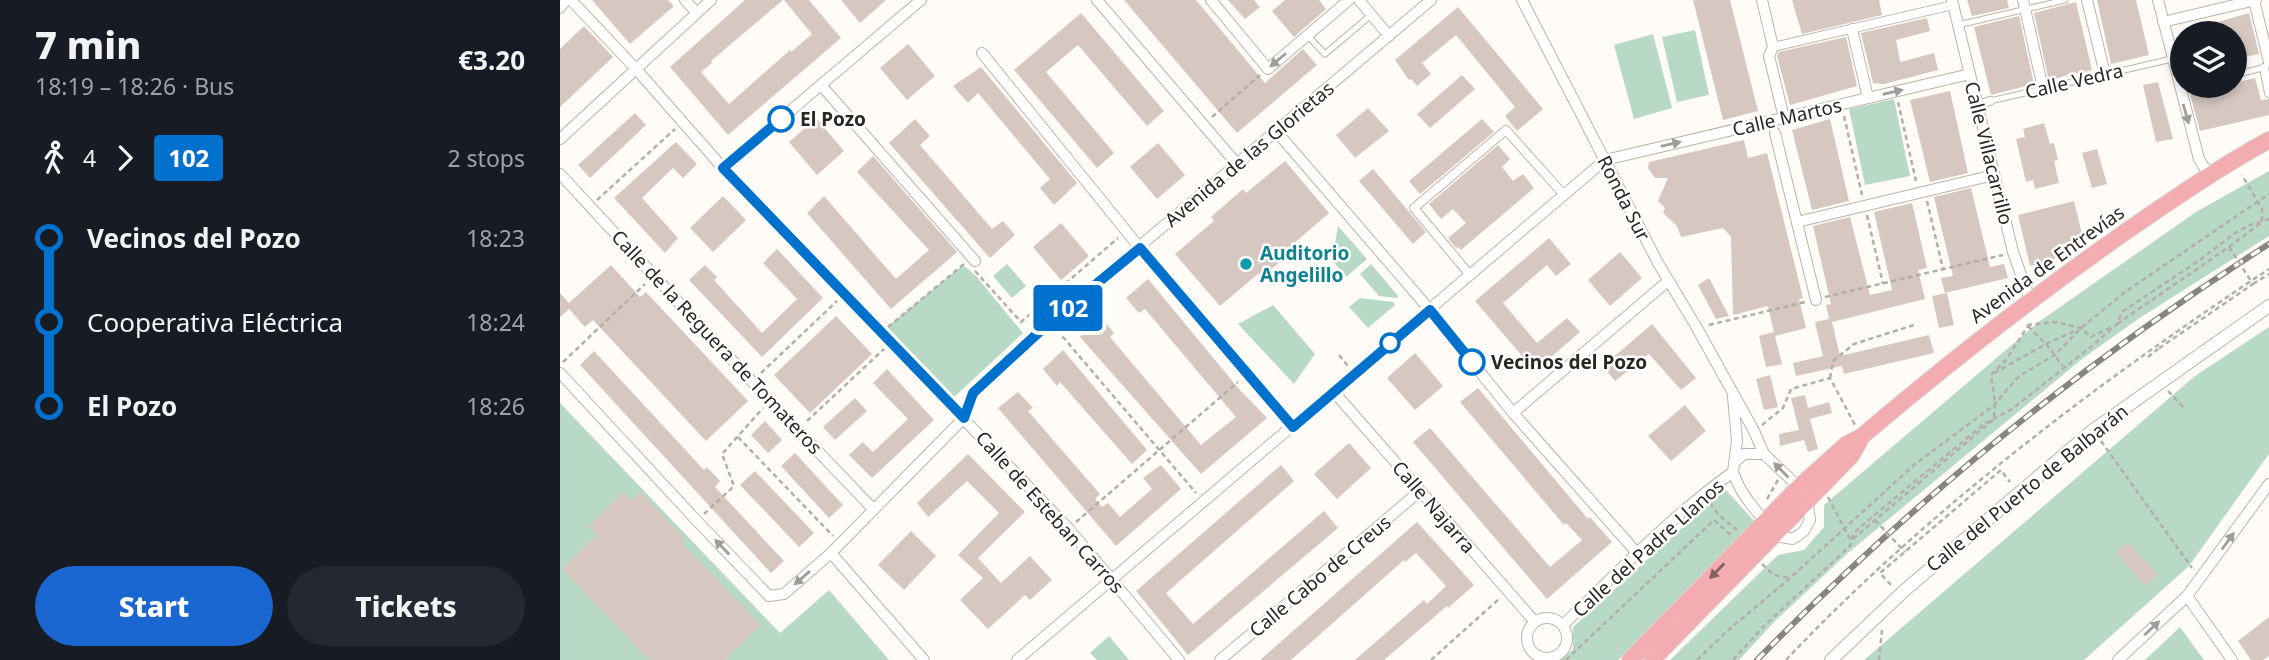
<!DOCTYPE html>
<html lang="en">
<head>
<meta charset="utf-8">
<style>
	:root { --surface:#171b24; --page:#242831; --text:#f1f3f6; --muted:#9ea1a6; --accent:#1b67d2 }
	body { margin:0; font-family:"Noto Sans",sans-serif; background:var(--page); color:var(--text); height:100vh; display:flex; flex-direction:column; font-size:26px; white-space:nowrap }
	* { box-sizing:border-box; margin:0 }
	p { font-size:23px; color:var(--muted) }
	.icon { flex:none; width:38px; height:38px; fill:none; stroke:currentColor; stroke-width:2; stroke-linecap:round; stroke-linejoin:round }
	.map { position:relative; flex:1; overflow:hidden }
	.drawer { display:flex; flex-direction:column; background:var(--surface); width:560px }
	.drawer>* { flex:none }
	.badge { padding:0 14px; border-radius:5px; font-size:24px; line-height:46px }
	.buttons { position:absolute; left:1610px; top:21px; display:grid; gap:14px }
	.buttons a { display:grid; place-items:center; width:77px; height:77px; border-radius:50%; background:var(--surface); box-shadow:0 4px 10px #0003; font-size:35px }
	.map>.badge { position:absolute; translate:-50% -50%; box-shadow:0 0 0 4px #fff }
	.legs { display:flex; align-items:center; gap:10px; height:77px; padding:0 35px; font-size:23px }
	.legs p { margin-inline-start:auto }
	.overview { display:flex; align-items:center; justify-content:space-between; height:119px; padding:0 35px }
	h1 { font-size:38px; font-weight:800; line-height:52px }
	.action { display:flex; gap:14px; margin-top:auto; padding:14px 35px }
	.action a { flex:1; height:80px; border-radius:42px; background:var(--accent); color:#fff; font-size:28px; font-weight:800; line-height:80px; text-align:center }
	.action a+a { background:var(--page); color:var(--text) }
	ul { padding:0 35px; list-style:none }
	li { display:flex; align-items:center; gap:24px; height:84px; font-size:26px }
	li i { display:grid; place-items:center; width:10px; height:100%; margin:0 9px; background:currentColor }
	li i::after { content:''; width:18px; height:18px; margin:-9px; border:5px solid; border-radius:50%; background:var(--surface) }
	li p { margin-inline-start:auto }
	li:first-child i { background:linear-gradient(#0000 50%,currentColor 0) }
	li:last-child i { background:linear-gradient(currentColor 50%,#0000 0) }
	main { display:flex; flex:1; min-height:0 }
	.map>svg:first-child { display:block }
	.green { fill:#b8d9c5 }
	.building { fill:#d6c7c1 }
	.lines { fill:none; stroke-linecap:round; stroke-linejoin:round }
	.service-casing { stroke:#bdb4a8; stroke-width:7 }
	.pedestrian-casing { stroke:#bdb4a8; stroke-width:10 }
	.minor-casing { stroke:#bdb4a8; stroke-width:12 }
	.tertiary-casing { stroke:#bdb4a8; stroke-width:14 }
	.primary-casing { stroke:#d9d8d7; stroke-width:18 }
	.path { stroke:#b2aea9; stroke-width:2.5; stroke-dasharray:5 3.5; stroke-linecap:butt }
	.service { stroke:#fff; stroke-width:5 }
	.pedestrian { stroke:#fff; stroke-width:8 }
	.minor { stroke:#fff; stroke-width:10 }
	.tertiary { stroke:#fff; stroke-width:12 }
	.primary { stroke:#f3acaf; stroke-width:16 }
	.rail-casing { stroke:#88847f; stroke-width:6 }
	.rail { stroke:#fff; stroke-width:3.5; stroke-dasharray:10; stroke-linecap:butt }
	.path-bridge { stroke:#b2aea9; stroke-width:2.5; stroke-dasharray:5 3.5; stroke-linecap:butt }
	.oneway { fill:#9f9d9c }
	.oneway2 { fill:#846261 }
	.line-1-casing { stroke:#fff; stroke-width:16 }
	.line-1 { stroke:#0072ce; stroke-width:10 }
	.stop-1-dot { fill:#fff; stroke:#0072ce; stroke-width:3.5 }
	.culture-dot { fill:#0f9aa8; stroke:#fff; stroke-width:2.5 }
	.labels { text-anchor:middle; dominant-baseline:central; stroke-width:5; stroke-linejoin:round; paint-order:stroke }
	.street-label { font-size:19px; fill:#2a2622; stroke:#fff }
	.stop-label { font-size:19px; font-weight:bold; fill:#2a2622; stroke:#fff; text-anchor:start }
	.culture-label { font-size:19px; font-weight:bold; fill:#0d838f; stroke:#fff; text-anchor:start }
</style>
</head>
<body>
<main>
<section class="drawer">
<div class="overview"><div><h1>7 min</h1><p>18:19 – 18:26 · Bus</p></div><b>€3.20</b></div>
<div class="legs"><svg class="icon" aria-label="walk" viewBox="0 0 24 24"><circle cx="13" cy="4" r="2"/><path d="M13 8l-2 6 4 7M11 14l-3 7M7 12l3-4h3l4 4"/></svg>4<svg class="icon" aria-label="forward" viewBox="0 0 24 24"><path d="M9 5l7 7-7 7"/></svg><b class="badge" style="background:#0072ce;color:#fff">102</b><p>2 stops</p></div>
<ul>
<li><i style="color:#0072ce"></i><b>Vecinos del Pozo</b><p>18:23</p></li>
<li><i style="color:#0072ce"></i><span>Cooperativa Eléctrica</span><p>18:24</p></li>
<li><i style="color:#0072ce"></i><b>El Pozo</b><p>18:26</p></li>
</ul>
<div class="action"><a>Start</a><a>Tickets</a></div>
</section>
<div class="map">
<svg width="1709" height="660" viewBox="0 0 1709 660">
	<rect width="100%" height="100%" fill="#fffbf6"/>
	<g class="green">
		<path d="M1135 30 1149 95 1117 102 1102 37Z"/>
		<path d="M1093 34 1112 108 1074 119 1054 45Z"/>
		<path d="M1334 99 1350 176 1305 185 1289 109Z"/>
		<path d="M1709 171V236L1578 319 1522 359 1289 552 1215 621 1179 660H1110L1218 555 1244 550 1264 527V505L1480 321 1636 212Z"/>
		<path d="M778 226 807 259 786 277 772 260Z"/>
		<path d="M447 264 466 286 452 298 433 276Z"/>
		<path d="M811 264 838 296 837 298 819 296 800 274Z"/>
		<path d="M403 265 416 276 463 333 393 398 327 327Z"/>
		<path d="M800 298 833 302 835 305 808 328 789 307Z"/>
		<path d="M713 305 755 354 734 384 678 324Z"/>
		<path d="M1709 327V454L1629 566 1524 660H1304L1635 376Z"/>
		<path d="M0 403 220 633 269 590 329 660H0Z"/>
		<path d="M1165 489 1196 523 1058 660H1001L1013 649V627Z"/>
		<path d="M1620 627 1644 660H1585Z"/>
		<path d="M549 636 569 660H537L530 653Z"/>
	</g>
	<g class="building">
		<path d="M32 0H108L114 6 70 44Z"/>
		<path d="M185 0H223L151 61 152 63 141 72 169 104 230 50 231 52 252 34 224 0H249L281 38 168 135 110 67Z"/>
		<path d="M281 0H326L300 23Z"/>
		<path d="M564 0H636L705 83 743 49 757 65 677 133Z"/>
		<path d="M668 0H694L700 7 685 19Z"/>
		<path d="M725 0H759L766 9 734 37 712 11Z"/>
		<path d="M1133 0H1170L1198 111 1163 120Z"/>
		<path d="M1232 0H1319L1322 15 1242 34Z"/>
		<path d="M1407 0H1447L1449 8 1412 16Z"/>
		<path d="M1537 0H1576L1589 55 1551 64Z"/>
		<path d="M1516 2 1532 70 1516 74V72L1489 81 1474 13Z"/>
		<path d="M898 7 983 109 957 131 945 116 955 107 896 35 862 63 871 74 857 86 851 79 849 80 835 60Z"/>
		<path d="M521 13 604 111 587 126 518 45 486 72 554 153 537 168 454 70Z"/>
		<path d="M1689 13 1699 54 1675 59V33H1630V30Z"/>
		<path d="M1459 16 1474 84 1431 95 1414 27Z"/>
		<path d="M1367 18 1370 31 1336 40 1338 50 1340 62 1374 53 1378 70 1324 84 1313 83 1301 33Z"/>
		<path d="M24 26 53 57 0 107V49Z"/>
		<path d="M1286 37 1297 86 1230 105 1217 56 1219 52Z"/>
		<path d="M348 44 375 76 347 100 320 68Z"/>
		<path d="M421 67 517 183 494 205 480 188 490 179 418 93 408 103 393 86Z"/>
		<path d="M902 75 915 89 870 128 857 114Z"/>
		<path d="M1695 78 1701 100 1709 99V115L1640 131 1630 94 1664 86H1675V83Z"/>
		<path d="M1598 82 1613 139 1596 142 1583 85Z"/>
		<path d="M1390 91 1408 173 1370 182 1350 100Z"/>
		<path d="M808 108 829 131 795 158 776 135Z"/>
		<path d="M75 113 86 125 30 178 18 165Z"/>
		<path d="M256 118 284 151 257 175 229 142Z"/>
		<path d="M355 119 370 136 360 145 432 229 443 221 455 235 430 258 329 143Z"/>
		<path d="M922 119 934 132 860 194 849 181Z"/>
		<path d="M1270 119 1289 201 1252 210 1232 130Z"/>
		<path d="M1484 123 1490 144 1494 143 1498 160 1494 161 1499 183 1475 189 1473 180 1466 182 1456 139 1465 137 1463 129Z"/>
		<path d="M1184 140 1188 158 1207 153 1243 298 1239 299 1246 328 1215 336 1222 364 1206 367 1199 336 1214 332 1208 306 1173 315 1171 237 1163 228 1121 237 1117 226 1103 213 1105 208 1098 201 1108 178H1095L1088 168 1089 162Z"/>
		<path d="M116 142 137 164 123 178 113 168 82 198 118 238 105 253 54 198Z"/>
		<path d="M598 143 625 175 597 199 570 167Z"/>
		<path d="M938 145 950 159 942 167 953 181 963 174 974 188 901 250 898 247 896 248 888 238 906 223 893 209 881 219 869 204Z"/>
		<path d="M1537 149 1547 184 1532 188 1522 153Z"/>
		<path d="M313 156 397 252 331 309 247 213 264 196 336 279 369 250 297 172Z"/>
		<path d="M725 161 769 213 731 246 734 250 702 277 699 273 660 306 615 254 654 221 651 217 683 189 686 193Z"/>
		<path d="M813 169 866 232 853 244 799 181Z"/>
		<path d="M1411 188 1430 267 1444 264 1448 278 1385 293 1381 278 1393 276 1374 197Z"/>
		<path d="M163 196 186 220 153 252 130 228Z"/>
		<path d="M1514 201 1523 238 1502 244 1504 251 1490 262 1470 266 1458 215Z"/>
		<path d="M1352 203 1367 268 1358 270 1365 299 1272 322 1280 356 1369 335 1374 353 1284 374 1282 366 1236 376 1233 363 1263 356 1255 322 1269 319 1266 305 1271 304 1253 226 1290 217 1310 295 1332 290 1314 212Z"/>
		<path d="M501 223 529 256 501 280 473 247Z"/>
		<path d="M989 238 1011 264 996 276 987 265 943 303 977 343 1007 318 1020 332 975 371 915 301Z"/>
		<path d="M217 249 263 298 202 357 129 280 145 265 157 277 154 280 202 333 237 299 203 263Z"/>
		<path d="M1060 252 1082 278 1050 306 1028 280Z"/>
		<path d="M51 265 80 297 86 292 188 401 146 441 33 320 25 327 9 309 0 317V293L9 303Z"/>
		<path d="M1149 278 1169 316 1156 319 1138 285Z"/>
		<path d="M588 279 679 389 707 418 641 474 520 337 541 317 554 333 550 337 641 445 676 417 585 309 579 313 566 298Z"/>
		<path d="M1387 293 1394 325 1379 328 1372 296Z"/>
		<path d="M276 316 312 354 250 413 214 375Z"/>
		<path d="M1092 324 1136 378 1121 390 1089 354 1055 381 1043 366Z"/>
		<path d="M503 350 587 450 572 464 500 382 497 386 483 369Z"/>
		<path d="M34 351 144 470 147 467 160 481 155 487 224 561 211 573 20 365Z"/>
		<path d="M855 353 883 386 855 410 827 378Z"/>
		<path d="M327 369 374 420 312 478 289 455 303 442 313 452 348 419 313 383Z"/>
		<path d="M1210 375 1218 407 1204 410 1196 379Z"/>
		<path d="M918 388 1028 519 1030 517 1052 542 987 599 853 442 870 428 990 567 1022 540 1006 523 1004 525 900 402Z"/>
		<path d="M458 392 473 408 468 411 540 494 535 499 542 507 548 503 560 517 592 489 583 478 601 465 621 489 556 546 438 408Z"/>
		<path d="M1245 395 1248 408 1269 402 1272 413 1250 419 1258 449 1248 452 1244 440 1220 446 1219 434 1239 430 1231 398Z"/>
		<path d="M295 398 307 411 275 440 263 427Z"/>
		<path d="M1125 405 1146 431 1111 461 1088 436Z"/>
		<path d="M205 421 222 440 208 453 191 435Z"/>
		<path d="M789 443 811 468 777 499 754 474Z"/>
		<path d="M235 453 283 505 269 518 221 466Z"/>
		<path d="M408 454 465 512 418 558 441 583 470 556 492 580 470 600 465 595 428 629 400 600 423 578 398 555 439 513 407 481 368 517 357 503Z"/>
		<path d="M721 465 734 481 606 593 633 624 764 511 778 528 628 655 576 591Z"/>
		<path d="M195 471 254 533 239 547 180 485Z"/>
		<path d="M80 492 125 539 122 543 201 625 165 660H89L2 569 37 535 28 526 63 493 71 501Z"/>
		<path d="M857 522 914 585 888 608 887 606 824 660H795L864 600 867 604 886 586 856 553 845 562 844 560 731 660H700Z"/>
		<path d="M351 531 376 556 344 590 318 565Z"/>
		<path d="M1568 542 1598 575 1585 586 1556 553Z"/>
		<path d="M1709 617V656L1703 660H1691L1678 641Z"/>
	</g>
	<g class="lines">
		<g class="service-casing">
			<g id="service">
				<path d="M1398 25 1505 0"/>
				<path d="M747 35 765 54 811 15"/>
				<path d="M1675 75 1706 67"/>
				<path d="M1619 89 1633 86"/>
				<path d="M1430 101 1612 59"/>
			</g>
		</g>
		<g class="pedestrian-casing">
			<g id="pedestrian">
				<path d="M1213 47 1393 5"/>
				<path d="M1704 68 1709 93"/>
				<path d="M1417 105 1430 101"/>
				<path d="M910 275 854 208 946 130 1004 195"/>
			</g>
		</g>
		<g class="minor-casing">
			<g id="minor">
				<path d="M11 0 76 69 163 168 509 529 619 660"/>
				<path d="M125 0 136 12"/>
				<path d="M537 0 676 163"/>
				<path d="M651 0 708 69 789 0"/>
				<path d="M799 0 829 36"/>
				<path d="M962 0 1098 263 1137 328 1194 431 1204 454 1239 487 1247 499 1250 520 1244 531 1233 539 1221 537 1216 533C1199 515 1181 496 1173 472"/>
				<path d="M1202 0 1213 47 1209 56 1224 118"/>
				<path d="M1392 0 1453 252 1470 300"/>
				<path d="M1463 0 1483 88"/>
				<path d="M1527 0 1545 74"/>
				<path d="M1598 0 1639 159 1649 175"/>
				<path d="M1694 0 1709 62"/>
				<path d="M0 8 6 0"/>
				<path d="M1603 22 1696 0"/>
				<path d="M1292 29 1308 98"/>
				<path d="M422 53 580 248 733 427"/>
				<path d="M261 85 415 261"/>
				<path d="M716 131 870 310 953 413 1077 553"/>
				<path d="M1215 133 1256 300"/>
				<path d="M0 139 151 0"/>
				<path d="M163 168 361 0"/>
				<path d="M0 174 210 401 313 509"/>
				<path d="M1237 222 1434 175"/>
				<path d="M0 373 137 521 209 596 224 594 271 553 404 418 413 393 490 322 871 0"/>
				<path d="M774 392 975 622"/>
				<path d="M953 413 1108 281"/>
				<path d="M1176 461 1184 454H1204"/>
				<path d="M271 553 364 660"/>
				<path d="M1627 596 1672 660"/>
				<circle cx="987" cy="638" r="20"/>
				<path d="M1003 625C1058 572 1111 516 1173 472L1177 441 1173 397"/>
				<path d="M457 660 1045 160 1410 74"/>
				<path d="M660 660 860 491"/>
				<path d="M1558 660 1627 596 1709 484"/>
			</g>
		</g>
		<g class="tertiary-casing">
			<path id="tertiary" d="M1271 660 1345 590 1532 431 1709 306"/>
		</g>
		<g class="primary-casing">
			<g id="primary">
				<path d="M1070 660 1239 487 1287 444 1301 437C1385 366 1471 298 1561 235 1610 201 1658 168 1709 140"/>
				<path d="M1092 660 1291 456 1300 440"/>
			</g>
		</g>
		<g class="path">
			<path d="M1338 102 1356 181"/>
			<path d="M1284 116 1302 195"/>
			<path d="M652 117 700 75"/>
			<path d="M37 200 115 129"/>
			<path d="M1367 201 1383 269"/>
			<path d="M1307 215 1323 284"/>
			<path d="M1669 247 1702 222V209L1682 175"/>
			<path d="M415 271 461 322 558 238"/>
			<path d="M1693 284 1709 274"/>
			<path d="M1265 297 1443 255"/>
			<path d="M1149 325 1245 302"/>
			<path d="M1467 325 1495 322 1521 328 1531 337 1551 327"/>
			<path d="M1468 326 1486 344 1517 330"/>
			<path d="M328 327 404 264"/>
			<path d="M497 330 636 493"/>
			<path d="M779 355 788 366"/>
			<path d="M1588 357 1598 349"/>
			<path d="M3 362 85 284"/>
			<path d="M201 373 277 301"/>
			<path d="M1434 373 1486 344 1503 366"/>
			<path d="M1270 378 1273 361 1294 344 1354 325"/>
			<path d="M1608 391 1624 408"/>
			<path d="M247 421 324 349"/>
			<path d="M1202 425 1223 408 1231 389 1270 378 1295 425"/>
			<path d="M178 437 273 536"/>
			<path d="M1541 441 1632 568"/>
			<path d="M1268 497 1291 541"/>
			<path d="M1207 499 1218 480"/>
			<path d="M1150 503 1159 515 1177 530"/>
			<path d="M144 514 174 486 162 454 203 408"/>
			<path d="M516 522 678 382"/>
			<path d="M1293 539 1434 419 1435 403 1431 375 1446 360 1468 326"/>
			<path d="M1202 564 1214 575 1229 578"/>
			<path d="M1331 585 1320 573 1441 470 1450 482"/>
			<path d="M871 660 939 599"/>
			<path d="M1006 660 1154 520 1172 536"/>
			<path d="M1137 660 1166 632 1229 579 1354 465 1433 406 1459 376 1495 355 1521 328 1565 292 1709 194"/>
			<path d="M1173 660 1205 625 1290 546 1293 535 1299 528 1424 424 1452 409 1532 346 1557 324 1562 312 1641 259 1675 233 1690 225 1709 219"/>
			<path d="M1226 660C1368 510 1537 383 1709 269"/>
			<path d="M1319 660 1322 630"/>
		</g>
		<use href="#service" class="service"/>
		<use href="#pedestrian" class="pedestrian"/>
		<use href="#minor" class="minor"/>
		<use href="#tertiary" class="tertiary"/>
		<use href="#primary" class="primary"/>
		<g class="rail-casing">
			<path id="rail" d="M1197 660C1351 503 1523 362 1709 244"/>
		</g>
		<use href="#rail" class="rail"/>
		<g class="path-bridge">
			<path d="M1557 324 1669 247 1693 284 1598 349"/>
			<path d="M1315 520 1345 552"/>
		</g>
	</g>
	<defs><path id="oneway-solid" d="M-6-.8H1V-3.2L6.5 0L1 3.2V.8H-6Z" transform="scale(1.75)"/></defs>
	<g class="oneway">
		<use href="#oneway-solid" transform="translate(718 60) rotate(140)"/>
		<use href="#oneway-solid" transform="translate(1333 92) rotate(-13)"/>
		<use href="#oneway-solid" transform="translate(1626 114) rotate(74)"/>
		<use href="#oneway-solid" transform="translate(1111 144) rotate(-13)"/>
		<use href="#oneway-solid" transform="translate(1221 470) rotate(-135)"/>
		<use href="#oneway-solid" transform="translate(1668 541) rotate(-54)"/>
		<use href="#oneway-solid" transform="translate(162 547) rotate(-134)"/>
		<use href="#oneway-solid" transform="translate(242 578) rotate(139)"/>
		<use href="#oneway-solid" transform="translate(1592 628) rotate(-43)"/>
	</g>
	<use class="oneway2" href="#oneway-solid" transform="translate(1157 571) rotate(134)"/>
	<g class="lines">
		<g class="line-1-casing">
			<path id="line-1" d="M221 119 163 168 404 418 413 393 490 322 580 248 733 427 870 310 912 362"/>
		</g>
		<use href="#line-1" class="line-1"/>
	</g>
	<g class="stop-1-dot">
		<circle cx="221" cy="119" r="12"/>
		<circle cx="830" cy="343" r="9"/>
		<circle cx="912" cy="362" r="12"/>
	</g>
	<circle class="culture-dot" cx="686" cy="264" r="7"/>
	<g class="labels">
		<g class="street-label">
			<text transform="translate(1514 81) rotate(-13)">Calle Vedra</text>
			<text transform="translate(1227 117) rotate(-13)">Calle Martos</text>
			<text transform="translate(1429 153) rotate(76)">Calle Villacarrillo</text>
			<text transform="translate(689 154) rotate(-40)">Avenida de las Glorietas</text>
			<text transform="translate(1064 198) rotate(63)">Ronda Sur</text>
			<text transform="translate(1487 264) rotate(-36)">Avenida de Entrevías</text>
			<text transform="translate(157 342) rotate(47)">Calle de la Reguera de Tomateros</text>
			<text transform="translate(1467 488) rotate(-39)">Calle del Puerto de Balbarán</text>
			<text transform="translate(874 507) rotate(49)">Calle Najarra</text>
			<text transform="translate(490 512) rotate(48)">Calle de Esteban Carros</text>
			<text transform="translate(1088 548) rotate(-42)">Calle del Padre Llanos</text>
			<text transform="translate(760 576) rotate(-40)">Calle Cabo de Creus</text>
		</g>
		<g class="stop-label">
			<text x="240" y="119">El Pozo</text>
			<text x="931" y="362">Vecinos del Pozo</text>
		</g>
		<g class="culture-label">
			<text x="700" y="253">Auditorio<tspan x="700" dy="22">Angelillo</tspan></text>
		</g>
	</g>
</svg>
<div class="buttons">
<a><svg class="icon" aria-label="layers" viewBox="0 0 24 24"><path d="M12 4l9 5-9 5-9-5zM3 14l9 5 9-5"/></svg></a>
</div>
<b class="badge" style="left:508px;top:308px;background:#0072ce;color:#fff">102</b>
</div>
</main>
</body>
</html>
